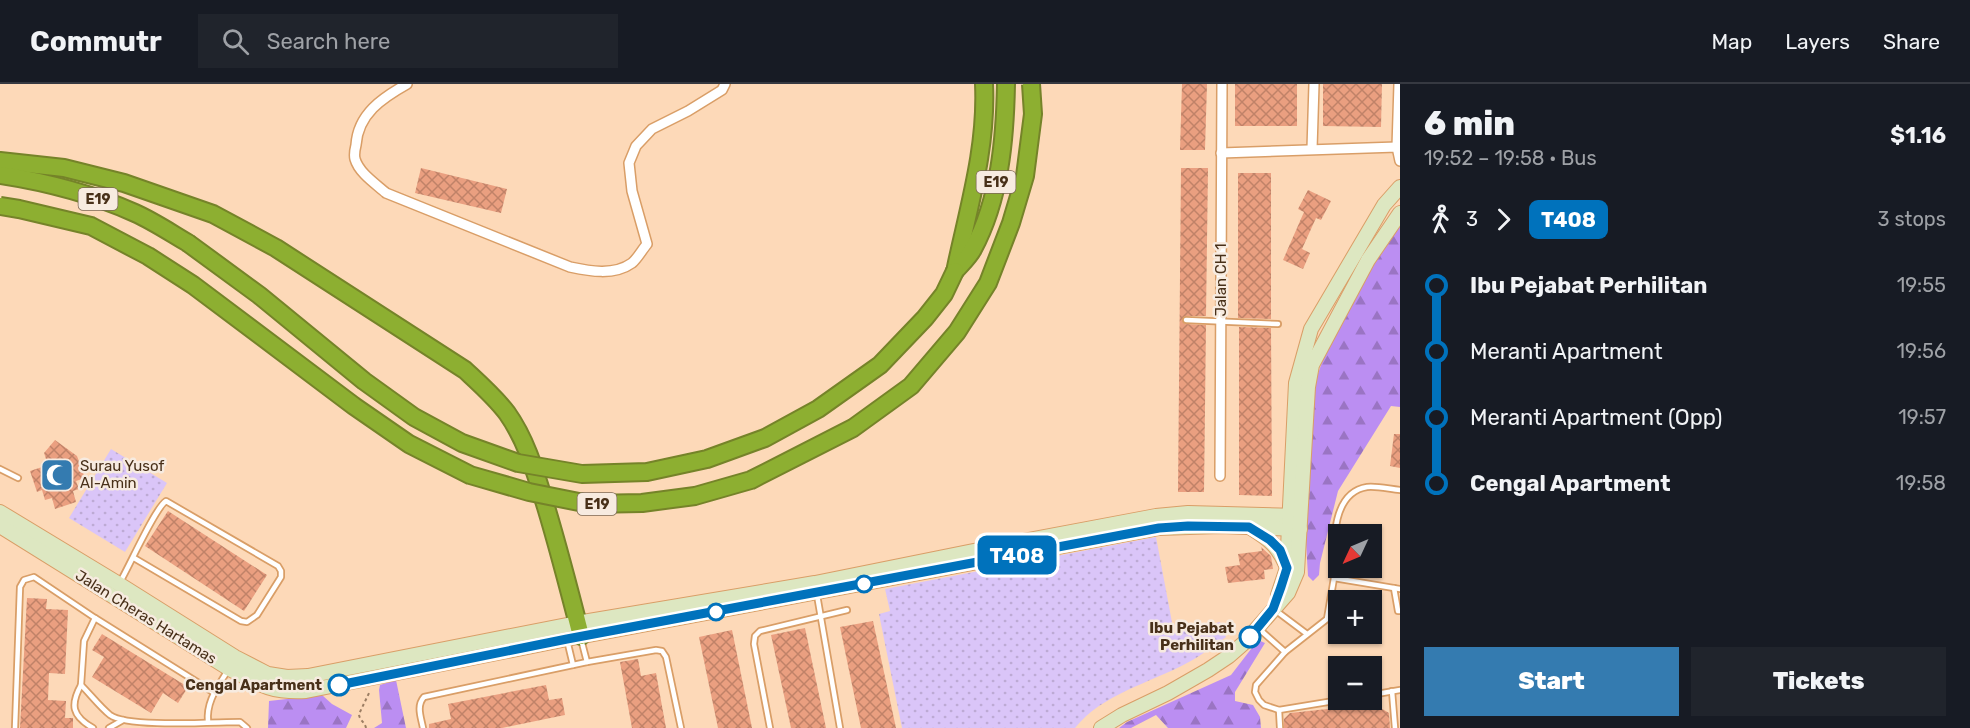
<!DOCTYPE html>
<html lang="en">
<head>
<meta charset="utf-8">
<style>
	:root { --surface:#171b24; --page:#20242c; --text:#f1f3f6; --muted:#9ea1a6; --line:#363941; --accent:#347bb0 }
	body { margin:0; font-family:Rubik,sans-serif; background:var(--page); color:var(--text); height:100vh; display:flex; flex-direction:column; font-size:22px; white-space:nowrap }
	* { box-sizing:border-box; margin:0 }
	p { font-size:20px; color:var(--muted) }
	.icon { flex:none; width:33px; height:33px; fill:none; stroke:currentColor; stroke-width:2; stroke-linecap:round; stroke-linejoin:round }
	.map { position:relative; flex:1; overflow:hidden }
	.side { display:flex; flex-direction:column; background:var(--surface); width:570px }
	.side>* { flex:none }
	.badge { padding:0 12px; border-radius:9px; font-size:21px; line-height:39px }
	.needle { width:39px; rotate:226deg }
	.controls { position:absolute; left:1328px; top:440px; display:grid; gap:12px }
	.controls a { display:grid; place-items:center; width:54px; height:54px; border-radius:0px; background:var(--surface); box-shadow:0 2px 4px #0004; font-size:30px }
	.map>.badge { position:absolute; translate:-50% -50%; box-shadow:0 0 0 3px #fff }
	.legs { display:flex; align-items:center; gap:9px; height:66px; padding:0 24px; font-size:20px }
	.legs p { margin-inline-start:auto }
	.head { display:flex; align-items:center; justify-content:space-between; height:102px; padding:0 24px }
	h1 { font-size:33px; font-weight:800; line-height:45px }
	.cta { display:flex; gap:12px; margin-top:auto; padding:12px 24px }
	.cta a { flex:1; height:69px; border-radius:0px; background:var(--accent); color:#fff; font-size:24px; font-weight:800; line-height:69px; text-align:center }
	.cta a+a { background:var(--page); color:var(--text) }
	ul { padding:0 24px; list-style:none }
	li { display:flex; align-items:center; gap:21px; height:66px; font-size:22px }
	li i { display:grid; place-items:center; width:9px; height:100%; margin:0 8px; background:currentColor }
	li i::after { content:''; width:15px; height:15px; margin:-8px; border:4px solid; border-radius:50%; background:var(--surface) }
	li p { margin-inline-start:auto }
	li:first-child i { background:linear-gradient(#0000 50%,currentColor 0) }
	li:last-child i { background:linear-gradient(currentColor 50%,#0000 0) }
	header { display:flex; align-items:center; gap:36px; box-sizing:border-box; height:84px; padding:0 30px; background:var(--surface); border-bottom:2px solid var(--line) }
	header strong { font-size:28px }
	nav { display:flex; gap:33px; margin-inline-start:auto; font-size:21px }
	.search { width:420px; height:54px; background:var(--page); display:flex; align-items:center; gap:15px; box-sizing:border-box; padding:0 21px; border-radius:0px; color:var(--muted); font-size:22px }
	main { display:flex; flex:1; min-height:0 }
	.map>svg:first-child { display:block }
	.green { fill:url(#green-dots) }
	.forest { fill:url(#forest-firs) }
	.building { fill:url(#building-cross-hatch) }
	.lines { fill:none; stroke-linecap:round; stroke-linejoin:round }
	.lane-casing { stroke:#d99e67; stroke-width:8 }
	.street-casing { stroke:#d99e67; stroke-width:12 }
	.secondary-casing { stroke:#d99e67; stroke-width:16 }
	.highway-casing { stroke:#758329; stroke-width:20 }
	.path { stroke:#9b7d62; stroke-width:2; stroke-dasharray:3 3; stroke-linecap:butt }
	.lane { stroke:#fff; stroke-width:4.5 }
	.street { stroke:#fff; stroke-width:9 }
	.secondary { stroke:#dde7c1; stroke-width:14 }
	.highway { stroke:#8daf31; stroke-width:16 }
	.highway-bridge-casing { stroke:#758329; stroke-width:20; stroke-linecap:butt }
	.highway-bridge { stroke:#8daf31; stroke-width:16 }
	.line-1-casing { stroke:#fff; stroke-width:14 }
	.line-1 { stroke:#0072bc; stroke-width:9 }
	.stop-1-dot { fill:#fff; stroke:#0072bc; stroke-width:3 }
	.labels { text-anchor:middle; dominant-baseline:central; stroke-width:5; stroke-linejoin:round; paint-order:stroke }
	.shield { fill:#f7ebe0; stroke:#7c6855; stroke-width:1.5 }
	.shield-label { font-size:14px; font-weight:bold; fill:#483019 }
	.street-label { font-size:15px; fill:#483019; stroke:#f7ebe0 }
	.poi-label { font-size:15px; fill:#483019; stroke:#f7ebe0; text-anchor:start }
	.stop-label { font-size:15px; font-weight:bold; fill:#483019; stroke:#f7ebe0; text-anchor:end }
</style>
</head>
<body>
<header>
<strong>Commutr</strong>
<div class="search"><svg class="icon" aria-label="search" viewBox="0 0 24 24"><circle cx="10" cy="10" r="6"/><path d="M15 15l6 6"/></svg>Search here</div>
<nav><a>Map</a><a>Layers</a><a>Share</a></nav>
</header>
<main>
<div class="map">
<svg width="1400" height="644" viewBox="0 0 1400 644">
	<defs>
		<pattern id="green-dots" width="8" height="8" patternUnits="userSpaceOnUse" patternTransform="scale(1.5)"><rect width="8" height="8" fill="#dac5f8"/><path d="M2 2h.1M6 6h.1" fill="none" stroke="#bdaad4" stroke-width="1.8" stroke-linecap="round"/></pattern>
		<pattern id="forest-firs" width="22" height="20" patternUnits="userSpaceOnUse" patternTransform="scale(1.5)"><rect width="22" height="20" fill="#bb8ef2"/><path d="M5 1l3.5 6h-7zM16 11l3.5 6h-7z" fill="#9a74c3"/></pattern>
		<pattern id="building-cross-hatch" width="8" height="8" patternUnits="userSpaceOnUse" patternTransform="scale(1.5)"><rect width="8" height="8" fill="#ea9f80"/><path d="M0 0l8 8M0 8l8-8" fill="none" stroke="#c08268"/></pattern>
	</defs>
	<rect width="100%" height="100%" fill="#fdd9b8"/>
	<g class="green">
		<path d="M111 365 167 399 125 468 69 434Z"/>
		<path d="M1156 453 1174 549 1220 538 1226 553C1213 562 1201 572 1187 579 1150 599 1102 610 1075 644H902L879 530 890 527 885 505Z"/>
	</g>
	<g class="forest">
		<path d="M1400 135V323L1391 322 1338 407 1320 479 1319 491 1313 497 1308 492 1304 424 1312 307 1329 258 1373 172Z"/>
		<path d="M1258 556 1265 559 1235 608V617L1253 621 1260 633 1261 644H1168L1156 631 1131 644H1119L1127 638 1231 591Z"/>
		<path d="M396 596 406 644H374L382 639 379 606 380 601Z"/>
		<path d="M322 611 332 620 352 631 346 644H268L269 617Z"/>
	</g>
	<g class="building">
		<path d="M1182 0H1207L1205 66H1180Z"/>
		<rect x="1235" y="0" width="62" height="42"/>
		<path d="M1323 0H1382L1381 43 1323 42Z"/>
		<path d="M421 84 507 105 501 129 415 109Z"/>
		<path d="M1181 84H1208L1206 232H1186L1182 236 1185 240 1206 241 1204 408H1178Z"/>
		<path d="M1238 89H1271V235L1238 234Z"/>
		<path d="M1308 106 1331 117 1321 136 1316 134 1302 165 1310 169 1303 185 1283 176 1304 128 1298 125Z"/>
		<path d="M1239 243 1271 244 1272 412 1239 411Z"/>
		<path d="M1394 350H1400V384L1390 382Z"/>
		<path d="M55 356 77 372 85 394 76 397 79 405 73 407 76 418 55 425 52 414 45 416 42 406 37 408 30 387 48 381 44 369Z"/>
		<path d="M168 427 267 491 244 527 145 462Z"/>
		<path d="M1261 463 1271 472 1273 485 1264 486 1265 495 1228 499 1225 483 1240 481 1238 470 1262 467Z"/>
		<path d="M27 514 47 515 46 525 68 526 65 590 49 589 48 616 66 617 65 634H73V644H20Z"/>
		<path d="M873 537 896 644H861L840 543Z"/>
		<path d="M805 544 826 644H791L771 551Z"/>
		<path d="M732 546 752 644H718L699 553Z"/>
		<path d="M102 550 188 603 178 619 163 609 151 629 92 593 104 573 92 566Z"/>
		<path d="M638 575 641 592 656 589 666 644H632L620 578Z"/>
		<path d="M546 601 549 616 562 614 565 631 502 644H429V640L451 635 448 620Z"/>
		<path d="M1374 620 1389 629 1390 644H1284V635L1290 629Z"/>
	</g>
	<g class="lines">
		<g class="lane-casing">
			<g id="lane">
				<path d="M1186 236 1278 240"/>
				<path d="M0 385 18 394"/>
				<path d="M1400 406C1389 405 1378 402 1367 403 1329 409 1334 466 1334 494L1400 505"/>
				<path d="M1334 494 1327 535 1285 568 1256 601 1255 608 1259 616 1264 621 1279 626 1346 615"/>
				<path d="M120 498C129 483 155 424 166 417L278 482 281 487V493L257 531 247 538 241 537 134 474"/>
				<path d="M1394 504 1398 527H1400"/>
				<path d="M817 511 840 644"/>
				<path d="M1275 526 1307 550"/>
				<path d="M1258 544 1285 568"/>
				<path d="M581 555 587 578"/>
				<path d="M567 556 573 581"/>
				<path d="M81 601C70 621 72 632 93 644"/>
				<path d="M1392 607 1395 644"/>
				<path d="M213 608 95 534 84 557 81 601C90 610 100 623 110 631 128 644 215 638 240 638L247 644"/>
				<path d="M1371 611 1400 606"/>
				<path d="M1279 626 1280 644"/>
				<path d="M208 638C206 617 218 603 228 586"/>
				<path d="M15 644 20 503 24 496 34 493 95 534"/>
				<path d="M109 644 123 636"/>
				<path d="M423 644C421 633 416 622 424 613L587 578 656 566 662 567 666 573 681 644"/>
				<path d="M770 644 754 560 755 552 760 547 847 526"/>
			</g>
		</g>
		<g class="street-casing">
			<g id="street">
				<path d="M407 0C382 14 358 30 356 61 355 65 354 71 355 75 359 89 376 100 386 109L570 183C589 187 614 192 632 179 637 175 642 166 647 160L632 107 629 79 636 62 652 45 688 27 722 6 725 0"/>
				<path d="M1399 0 1397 63 1400 62"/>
				<path d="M1312 65 1314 0"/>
				<path d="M1221 69 1397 63 1400 77"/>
				<path d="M1220 392 1222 0"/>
			</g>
		</g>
		<g class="secondary-casing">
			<g id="secondary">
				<path d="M0 428 119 500 235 573 268 590 287 593 308 592 577 539 815 499 1008 460 1156 432 1188 429 1299 432"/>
				<path d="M0 442 228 584C258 600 271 609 306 607L567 555 1159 444 1220 442 1300 445"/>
				<path d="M1251 444C1270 456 1277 461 1286 481"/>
				<path d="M1278 511 1287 484 1296 299 1311 245 1384 121 1400 103"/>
				<path d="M1101 644 1122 631 1168 609 1208 586 1229 572 1245 558 1288 509 1297 488 1308 303 1312 281 1337 234 1368 176 1400 129"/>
			</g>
		</g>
		<g class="highway-casing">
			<g id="highway">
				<path d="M0 77 64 84 124 99 213 130 276 164 465 286C479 299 495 313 507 329 527 357 536 391 546 423 559 466 570 509 581 552"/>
				<path d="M0 91C46 98 92 110 135 129 153 137 171 149 188 159"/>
				<path d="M956 183C969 122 987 63 984 0"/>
				<path d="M955 187C961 180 969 173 973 165 1000 115 1005 55 1006 0"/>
			</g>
		</g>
		<path class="path" d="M366 644C365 638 359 636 359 630L370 607"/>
		<use href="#lane" class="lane"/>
		<use href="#street" class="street"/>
		<use href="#secondary" class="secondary"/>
		<use href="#highway" class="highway"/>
		<g class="highway-bridge-casing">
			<g id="highway-bridge">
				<path d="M0 122 19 125 91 142 148 172 193 201 354 322 409 360 470 391 529 408 589 420 642 419 695 412 751 396 853 344 911 302 957 248 988 199 1011 139 1025 92 1033 30 1031 0"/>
				<path d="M188 159 259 211 364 297 414 333 462 359 518 379 582 390 647 388 707 375 765 354 818 325 880 281 925 234 944 210 955 187"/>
			</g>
		</g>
		<use href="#highway-bridge" class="highway-bridge"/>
	</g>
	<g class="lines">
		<g class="line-1-casing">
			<path id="line-1" d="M339 601 567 555 1159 444 1188 442 1249 443 1270 456 1280 466 1287 484 1281 503 1273 525 1250 553"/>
		</g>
		<use href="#line-1" class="line-1"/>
	</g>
	<defs>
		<g id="mosque-square" transform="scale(1.725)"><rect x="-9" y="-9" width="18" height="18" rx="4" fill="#347bb0" stroke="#f7ebe0"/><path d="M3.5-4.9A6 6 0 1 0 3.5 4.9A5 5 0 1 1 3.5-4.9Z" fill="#fff"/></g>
	</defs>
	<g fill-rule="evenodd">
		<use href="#mosque-square" x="57" y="391"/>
	</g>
	<g class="stop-1-dot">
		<circle cx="864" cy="500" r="8"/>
		<circle cx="716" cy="528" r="8"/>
		<circle cx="1250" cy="553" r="10"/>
		<circle cx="339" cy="601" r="10"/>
	</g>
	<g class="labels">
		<g class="shield">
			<rect x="976.5" y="87" width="39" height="22" rx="4.5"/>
			<rect x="78.5" y="104" width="39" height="22" rx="4.5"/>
			<rect x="577.5" y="409" width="39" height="22" rx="4.5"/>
		</g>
		<g class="shield-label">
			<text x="996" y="98">E19</text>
			<text x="98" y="115">E19</text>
			<text x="597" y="420">E19</text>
		</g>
		<g class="street-label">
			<text transform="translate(1221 196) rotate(-90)">Jalan CH 1</text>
			<text transform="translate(146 533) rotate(32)">Jalan Cheras Hartamas</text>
		</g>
		<g class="poi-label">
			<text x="80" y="382">Surau Yusof<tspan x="80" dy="17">Al-Amin</tspan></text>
		</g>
		<g class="stop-label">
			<text x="1234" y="544">Ibu Pejabat<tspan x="1234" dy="17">Perhilitan</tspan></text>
			<text x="322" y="601">Cengal Apartment</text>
		</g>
	</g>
</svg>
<div class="controls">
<a><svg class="needle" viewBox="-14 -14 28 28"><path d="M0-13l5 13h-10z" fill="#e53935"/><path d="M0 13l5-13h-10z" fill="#9ea1a6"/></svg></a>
<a>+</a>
<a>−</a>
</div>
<b class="badge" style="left:1017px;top:471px;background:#0072bc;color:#fff">T408</b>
</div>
<section class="side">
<div class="head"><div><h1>6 min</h1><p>19:52 – 19:58 · Bus</p></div><b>$1.16</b></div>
<div class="legs"><svg class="icon" aria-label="walk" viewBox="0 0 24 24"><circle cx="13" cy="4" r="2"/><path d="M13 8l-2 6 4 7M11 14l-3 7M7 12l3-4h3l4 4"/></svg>3<svg class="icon" aria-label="forward" viewBox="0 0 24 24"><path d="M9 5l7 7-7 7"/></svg><b class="badge" style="background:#0072bc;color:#fff">T408</b><p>3 stops</p></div>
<ul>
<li><i style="color:#0072bc"></i><b>Ibu Pejabat Perhilitan</b><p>19:55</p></li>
<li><i style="color:#0072bc"></i><span>Meranti Apartment</span><p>19:56</p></li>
<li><i style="color:#0072bc"></i><span>Meranti Apartment (Opp)</span><p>19:57</p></li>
<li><i style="color:#0072bc"></i><b>Cengal Apartment</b><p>19:58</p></li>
</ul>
<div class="cta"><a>Start</a><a>Tickets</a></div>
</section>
</main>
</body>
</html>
